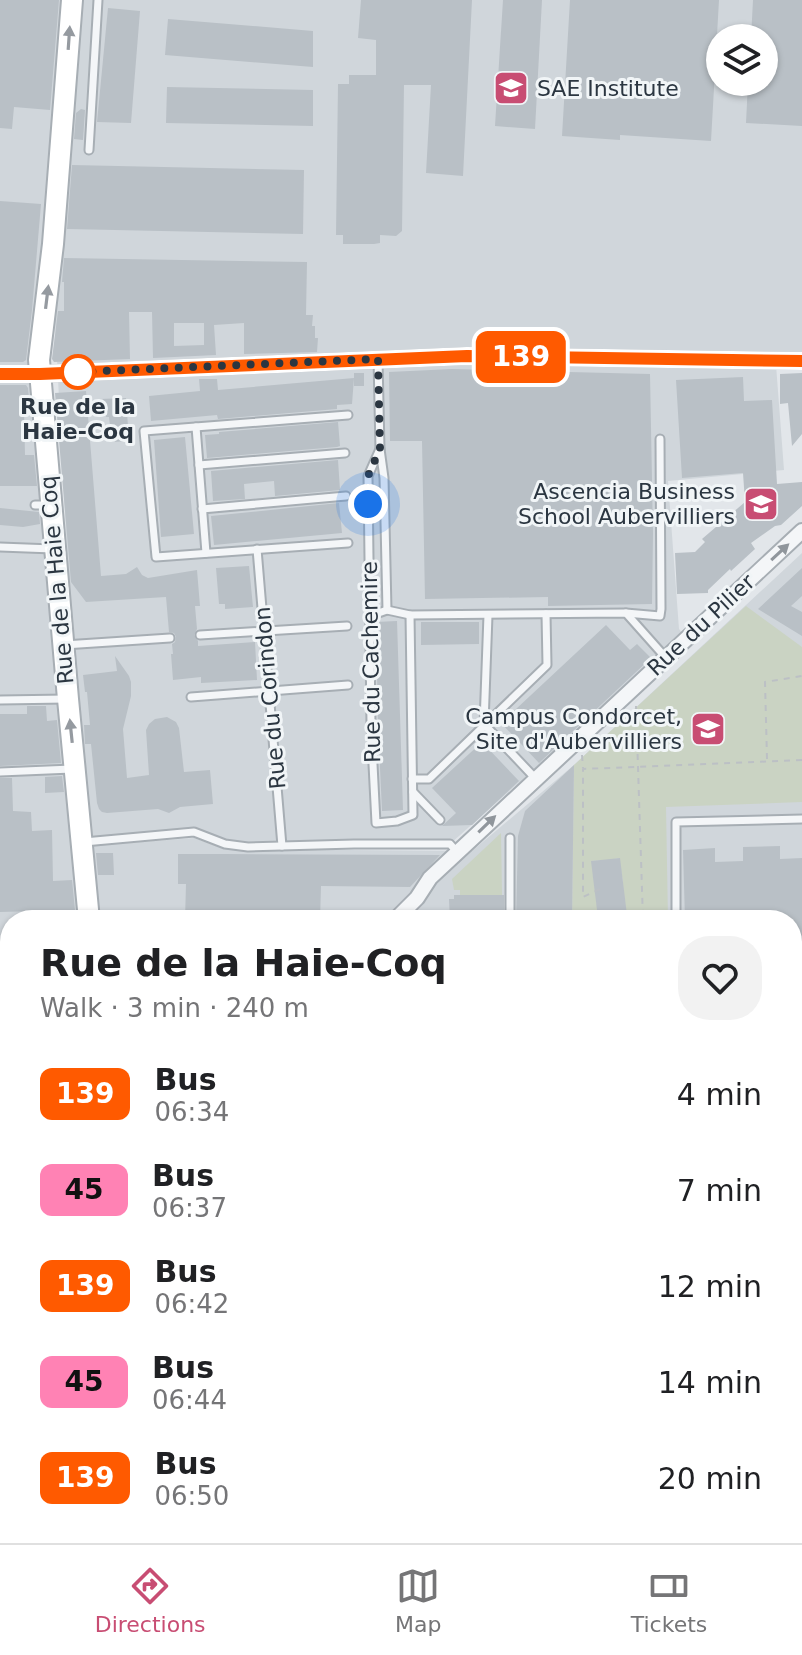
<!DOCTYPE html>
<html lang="en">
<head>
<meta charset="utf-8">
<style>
	:root { --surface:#fff; --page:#f2f2f2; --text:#202124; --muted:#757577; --line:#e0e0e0; --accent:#c84d73 }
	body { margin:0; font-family:"DejaVu Sans",sans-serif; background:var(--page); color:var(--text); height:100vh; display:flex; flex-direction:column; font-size:30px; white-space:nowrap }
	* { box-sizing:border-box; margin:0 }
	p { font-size:26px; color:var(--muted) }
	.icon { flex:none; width:44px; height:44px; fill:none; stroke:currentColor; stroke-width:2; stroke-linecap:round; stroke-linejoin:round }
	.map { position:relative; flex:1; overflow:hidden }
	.sheet { position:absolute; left:0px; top:910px; width:802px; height:634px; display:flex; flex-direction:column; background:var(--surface); border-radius:32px 32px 0 0; box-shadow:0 2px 6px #0004 }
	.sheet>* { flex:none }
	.badge { padding:0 16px; border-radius:12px; font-size:28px; line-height:52px }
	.fabs { position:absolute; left:706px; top:24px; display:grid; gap:16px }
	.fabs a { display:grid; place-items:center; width:72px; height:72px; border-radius:50%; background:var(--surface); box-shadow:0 2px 6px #0004; font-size:40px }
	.you { position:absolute; width:40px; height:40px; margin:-20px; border:6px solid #fff; border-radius:50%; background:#1a73e8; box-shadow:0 0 0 12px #1a73e833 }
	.map>.badge { position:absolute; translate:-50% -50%; box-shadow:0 0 0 4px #fff }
	.round { display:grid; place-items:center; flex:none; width:84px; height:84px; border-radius:32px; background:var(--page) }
	.head { display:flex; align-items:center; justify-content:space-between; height:136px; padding:0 40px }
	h1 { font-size:38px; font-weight:700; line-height:60px }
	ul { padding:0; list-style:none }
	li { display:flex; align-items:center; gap:24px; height:96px; padding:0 40px }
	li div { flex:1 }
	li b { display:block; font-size:30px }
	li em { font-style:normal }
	li .badge { min-width:88px; font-weight:700; text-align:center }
	.menu { display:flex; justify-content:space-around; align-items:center; height:112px; border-top:2px solid var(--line); background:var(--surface); font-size:22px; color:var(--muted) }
	.menu a { display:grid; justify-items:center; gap:4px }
	.menu .current { color:var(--accent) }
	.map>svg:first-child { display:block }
	.built { fill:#d0d6db; fill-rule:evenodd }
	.green { fill:#cad3c3; fill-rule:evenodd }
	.water { fill:#9eb9c8 }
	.building { fill:#b9c0c6; fill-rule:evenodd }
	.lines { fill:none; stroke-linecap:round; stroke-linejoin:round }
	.lane-casing { stroke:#a7aeb4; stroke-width:11 }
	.street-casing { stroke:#a7aeb4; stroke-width:18 }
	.secondary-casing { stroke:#a7aeb4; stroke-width:24 }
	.path { stroke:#bcc0c5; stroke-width:2; stroke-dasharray:6 6; stroke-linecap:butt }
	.lane { stroke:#f4f6f8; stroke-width:7 }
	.street { stroke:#f4f6f8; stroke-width:14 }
	.secondary { stroke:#fff; stroke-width:20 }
	.oneway { fill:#959aa0 }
	.oneway2 { fill:#90969c }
	.line-casing { stroke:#fff; stroke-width:18 }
	.line { stroke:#ff5a00; stroke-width:12 }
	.walk { stroke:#2b3641; stroke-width:8; stroke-dasharray:0 14.4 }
	.stop-dot { fill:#fff; stroke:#ff5a00; stroke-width:4 }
	.labels { text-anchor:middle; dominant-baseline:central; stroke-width:6; stroke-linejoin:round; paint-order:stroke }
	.poi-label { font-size:22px; fill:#2b3641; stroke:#f1f5f7; text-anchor:end }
	.stop-label { font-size:22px; font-weight:bold; fill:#2b3641; stroke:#f1f5f7 }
	.street-label { font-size:22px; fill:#2b3641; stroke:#f1f5f7 }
</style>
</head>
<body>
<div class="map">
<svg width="802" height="1543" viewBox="0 0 802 1543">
	<rect width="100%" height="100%" fill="#e2e6ea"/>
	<g class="built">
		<path d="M0 0H66L35 383 47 560 72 847 194 838 224 849 472 851 574 765 802 553V1543H119L115 1534H792V920H10V1335L0 1317Z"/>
		<path d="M76 0H802V361L776 365 784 470 668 481 679 629 684 635 450 844 248 847 194 832 82 842 53 282ZM720 38H764V82H720Z"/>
	</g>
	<g class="green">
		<path d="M746 606 802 647V802L666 807 668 920H572L574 765ZM619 858 623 882 591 861 603 860V861Z"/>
		<path d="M501 833 502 895H463L460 897V890H454L452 879Z"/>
		<path d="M8 1382 10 1387V1450L0 1430V1414L4 1412 0 1405V1386Z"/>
		<path d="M53 1534H89L94 1543H57Z"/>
	</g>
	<path class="water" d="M0 1434 10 1454V1534H51L55 1543H0Z"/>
	<g class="building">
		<path d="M0 0H59L50 110 14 107 12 129 0 128Z"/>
		<path d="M361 0H472L463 176 426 173 431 85H404L402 231 396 236 380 235V243L374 244H343V235H336L338 84H349V75H376V40L358 38Z"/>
		<path d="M503 0H542L535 129 495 126Z"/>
		<path d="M570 0H719L711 141 620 135V140L562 136Z"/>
		<path d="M753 0H802V126L746 123 748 82H764V38H751Z"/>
		<path d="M108 8 140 11 131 123 97 122Z"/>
		<path d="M168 19 313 31V67L165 55Z"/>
		<path d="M167 87 313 90V126L166 123Z"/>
		<path d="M81 109 85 110 83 140 74 139 76 113Z"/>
		<path d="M72 165 304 170 303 234 67 229Z"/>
		<path d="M0 201 41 204 32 310 26 360 23 362H0Z"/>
		<path d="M64 258 307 262 306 315H313L312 326H315V338H318L317 352 244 354V323L214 325 216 355 153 358 152 312H129L130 359 54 362 52 359 58 311H64V282H62ZM174 323H204V345L174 346Z"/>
		<path d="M452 369 650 374 653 534 652 604 548 606V597L425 599 422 441H390L389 372Z"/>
		<rect x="354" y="373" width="10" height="13"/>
		<path d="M802 373V434L792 446 788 403 780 404V374Z"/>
		<path d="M743 377 744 401 772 400 777 484 802 482V506L781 525 775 526 751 543 755 549 731 571 730 569 708 590V593L677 594 675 553 695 552 705 542 702 539 745 502 743 473 682 478 676 380Z"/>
		<path d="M354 378 352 404 337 405V409L218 419 217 415 151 421 149 396 200 391 199 379H217L218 390Z"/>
		<path d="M0 385H26L28 388 30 408 24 409 25 455H34L37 486H0Z"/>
		<path d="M86 391 101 576 126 574 137 567 142 575 148 578 197 570 200 606H195L197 629 194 635 198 641V646L255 642 257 680 201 683V677L173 680 171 654H173L172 644 175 642 176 637 174 633 169 632 166 597 86 602 71 582 55 393Z"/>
		<path d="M126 398 129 441 112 442 109 417H106L100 399Z"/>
		<path d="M338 422 340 446 337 447 207 458 205 435 219 434V432Z"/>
		<path d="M185 437 194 534 161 537 154 440Z"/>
		<path d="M338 460 340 490 275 496 274 481 244 484 245 499 213 501 211 471Z"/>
		<path d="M339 503 342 533 214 545 211 516Z"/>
		<path d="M0 508 39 512 40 524 23 527 0 525Z"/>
		<path d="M249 566 253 607 225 609V604H219L216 568Z"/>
		<path d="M802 568V596L791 606 802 612V636L758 609Z"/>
		<path d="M397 621 403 810 382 811 378 725 376 622Z"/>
		<path d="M421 622H479V644L421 645Z"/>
		<path d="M606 625 630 650 637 644 651 658 539 763 501 723Z"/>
		<path d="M115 656 129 676 131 682V696L123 729 127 778 149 775 146 730 149 724 155 719 167 717 176 722 179 728 184 772 210 770 213 804 180 807 169 813 158 809 107 813 102 812 99 809 97 803 91 744H85L84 725H90L87 692H85L83 675 117 671Z"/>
		<path d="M27 706H46L47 721 57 720 61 763 0 766V714H27Z"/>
		<path d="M482 742 519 781 472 825 442 826 456 813 432 788Z"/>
		<path d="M574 765 572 920H516L518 836 525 811Z"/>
		<path d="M62 776 64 792 45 793V777Z"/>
		<path d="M0 778H12L13 811 31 812 32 831 52 830 53 881 72 880 75 910 0 912Z"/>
		<path d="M780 846V859L802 858V956H792V920H685L683 850 715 848V862L743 861V847Z"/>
		<path d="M96 853H113L114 875H98Z"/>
		<path d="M178 854H225L440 855 410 887 321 886 320 920H185L186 884H178Z"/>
		<path d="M620 858 627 915 598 918 591 861Z"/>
		<path d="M454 895H504V920H450L449 899H454Z"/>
		<path d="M0 980H10V1032L0 1033Z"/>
		<path d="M792 1004H802V1159L792 1158Z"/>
		<path d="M10 1171V1228L0 1233V1172Z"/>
		<path d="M0 1271 10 1289V1314L0 1296Z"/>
		<path d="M802 1355V1454H792V1361Z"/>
	</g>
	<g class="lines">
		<g class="lane-casing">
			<g id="lane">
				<path d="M89 150 98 0"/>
				<path d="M378 359 380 449 368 476 371 725 376 823 397 821 413 815 410 615"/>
				<path d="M196 427 206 553"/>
				<path d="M380 449 384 478 387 610"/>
				<path d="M199 465 345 453"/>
				<path d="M35 505H49"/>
				<path d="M202 509 346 496"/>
				<path d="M348 543 156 557 144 431 348 415"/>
				<path d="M0 547 53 549"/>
				<path d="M257 549 282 846"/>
				<path d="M626 613 660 616 661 609 660 439"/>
				<path d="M488 615 484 724 535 778"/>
				<path d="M370 616 387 610 410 615 626 613 666 658"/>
				<path d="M200 635 347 626"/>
				<path d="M64 645 170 638"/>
				<path d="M191 697 348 685"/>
				<path d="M0 700 66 699"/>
				<path d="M0 772 72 769"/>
				<path d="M412 779H429L547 665 546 614"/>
				<path d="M413 792 440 820"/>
				<path d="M84 842 194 832 225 844 248 847 354 844H450L457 852"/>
				<path d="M510 920V838"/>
				<path d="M676 920V822L802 819"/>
				<path d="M792 988H802"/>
				<path d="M792 1221 799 1238 802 1306 796 1321 792 1325"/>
				<path d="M260 1543V1534"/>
				<path d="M657 1543 658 1534"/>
				<path d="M694 1543V1534"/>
			</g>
		</g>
		<g class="street-casing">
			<g id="street">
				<path d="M0 374H40L467 356 802 361"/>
				<path d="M395 920 417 898 430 878 802 531"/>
			</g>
		</g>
		<g class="secondary-casing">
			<g id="secondary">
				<path d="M72 0 53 244 39 360 68 699 89 920"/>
				<path d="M0 1329 10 1348"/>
				<path d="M110 1534 115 1543"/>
			</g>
		</g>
		<g class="path">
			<path d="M636 706 643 920"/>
			<path d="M582 755 583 768"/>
			<path d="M767 759 765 682 802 676"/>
			<path d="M600 889 583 897V769L802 760"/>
			<path d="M6 1365 10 1372"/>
			<path d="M436 1534 437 1543"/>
			<path d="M320 1543 321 1534"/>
			<path d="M555 1543V1534"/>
		</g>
		<use href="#lane" class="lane"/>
		<use href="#street" class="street"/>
		<use href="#secondary" class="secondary"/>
	</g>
	<defs><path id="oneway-solid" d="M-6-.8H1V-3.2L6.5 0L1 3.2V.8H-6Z" transform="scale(2)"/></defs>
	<g class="oneway">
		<use href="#oneway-solid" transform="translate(69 38) rotate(-86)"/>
		<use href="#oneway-solid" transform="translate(47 297) rotate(-83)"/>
		<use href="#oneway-solid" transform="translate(71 731) rotate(-96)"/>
	</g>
	<g class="oneway2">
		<use href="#oneway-solid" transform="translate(780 552) rotate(-43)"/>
		<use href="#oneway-solid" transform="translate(487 824) rotate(-44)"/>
	</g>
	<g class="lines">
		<g class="line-casing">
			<path id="line" d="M0 374H40L467 356 802 361"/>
		</g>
		<use href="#line" class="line"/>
		<path class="walk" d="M78 372 378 359 380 449 368 476V504"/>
	</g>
	<defs>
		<g id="university-square" transform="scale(1.8)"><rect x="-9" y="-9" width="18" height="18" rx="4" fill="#c84d73" stroke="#f1f5f7"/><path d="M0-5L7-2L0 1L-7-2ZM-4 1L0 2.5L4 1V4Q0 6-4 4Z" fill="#fff"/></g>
	</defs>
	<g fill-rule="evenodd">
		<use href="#university-square" x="511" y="88"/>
		<use href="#university-square" x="761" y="504"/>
		<use href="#university-square" x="708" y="729"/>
	</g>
	<circle class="stop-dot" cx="78" cy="372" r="16"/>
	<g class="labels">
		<g class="poi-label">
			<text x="537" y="88" text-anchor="start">SAE Institute</text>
			<text x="735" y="491">Ascencia Business<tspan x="735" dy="25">School Aubervilliers</tspan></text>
			<text x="682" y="716">Campus Condorcet,<tspan x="682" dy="25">Site d'Aubervilliers</tspan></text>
		</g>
		<g class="stop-label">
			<text x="78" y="406">Rue de la<tspan x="78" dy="25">Haie-Coq</tspan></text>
		</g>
		<g class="street-label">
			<text transform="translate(57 580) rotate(-95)">Rue de la Haie Coq</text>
			<text transform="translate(701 625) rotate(-43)">Rue du Pilier</text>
			<text transform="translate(371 662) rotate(-91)">Rue du Cachemire</text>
			<text transform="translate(270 698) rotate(-95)">Rue du Corindon</text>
		</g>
	</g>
</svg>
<div class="fabs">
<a><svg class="icon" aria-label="layers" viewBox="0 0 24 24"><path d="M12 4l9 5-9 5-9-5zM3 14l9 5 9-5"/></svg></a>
</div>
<div class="you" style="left:368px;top:504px"></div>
<b class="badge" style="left:521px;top:357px;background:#ff5a00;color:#fff">139</b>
<section class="sheet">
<div class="head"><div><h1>Rue de la Haie-Coq</h1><p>Walk · 3 min · 240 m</p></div><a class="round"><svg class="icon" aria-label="heart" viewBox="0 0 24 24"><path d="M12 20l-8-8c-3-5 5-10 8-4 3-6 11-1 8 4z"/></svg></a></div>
<ul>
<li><span class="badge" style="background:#ff5a00;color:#fff">139</span><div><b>Bus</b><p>06:34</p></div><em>4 min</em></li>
<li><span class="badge" style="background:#ff82b4;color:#111">45</span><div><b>Bus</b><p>06:37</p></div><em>7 min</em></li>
<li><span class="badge" style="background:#ff5a00;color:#fff">139</span><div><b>Bus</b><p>06:42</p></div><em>12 min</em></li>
<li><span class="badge" style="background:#ff82b4;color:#111">45</span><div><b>Bus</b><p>06:44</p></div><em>14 min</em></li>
<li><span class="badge" style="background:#ff5a00;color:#fff">139</span><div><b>Bus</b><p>06:50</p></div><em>20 min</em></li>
</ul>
</section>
</div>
<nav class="menu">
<a class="current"><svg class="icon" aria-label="directions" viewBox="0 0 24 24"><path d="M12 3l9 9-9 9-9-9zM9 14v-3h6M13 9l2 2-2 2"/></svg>Directions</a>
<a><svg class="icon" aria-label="map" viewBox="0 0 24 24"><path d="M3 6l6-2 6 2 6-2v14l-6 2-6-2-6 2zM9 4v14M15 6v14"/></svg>Map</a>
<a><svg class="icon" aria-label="tickets" viewBox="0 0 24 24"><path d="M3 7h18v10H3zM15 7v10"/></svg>Tickets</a>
</nav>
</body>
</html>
